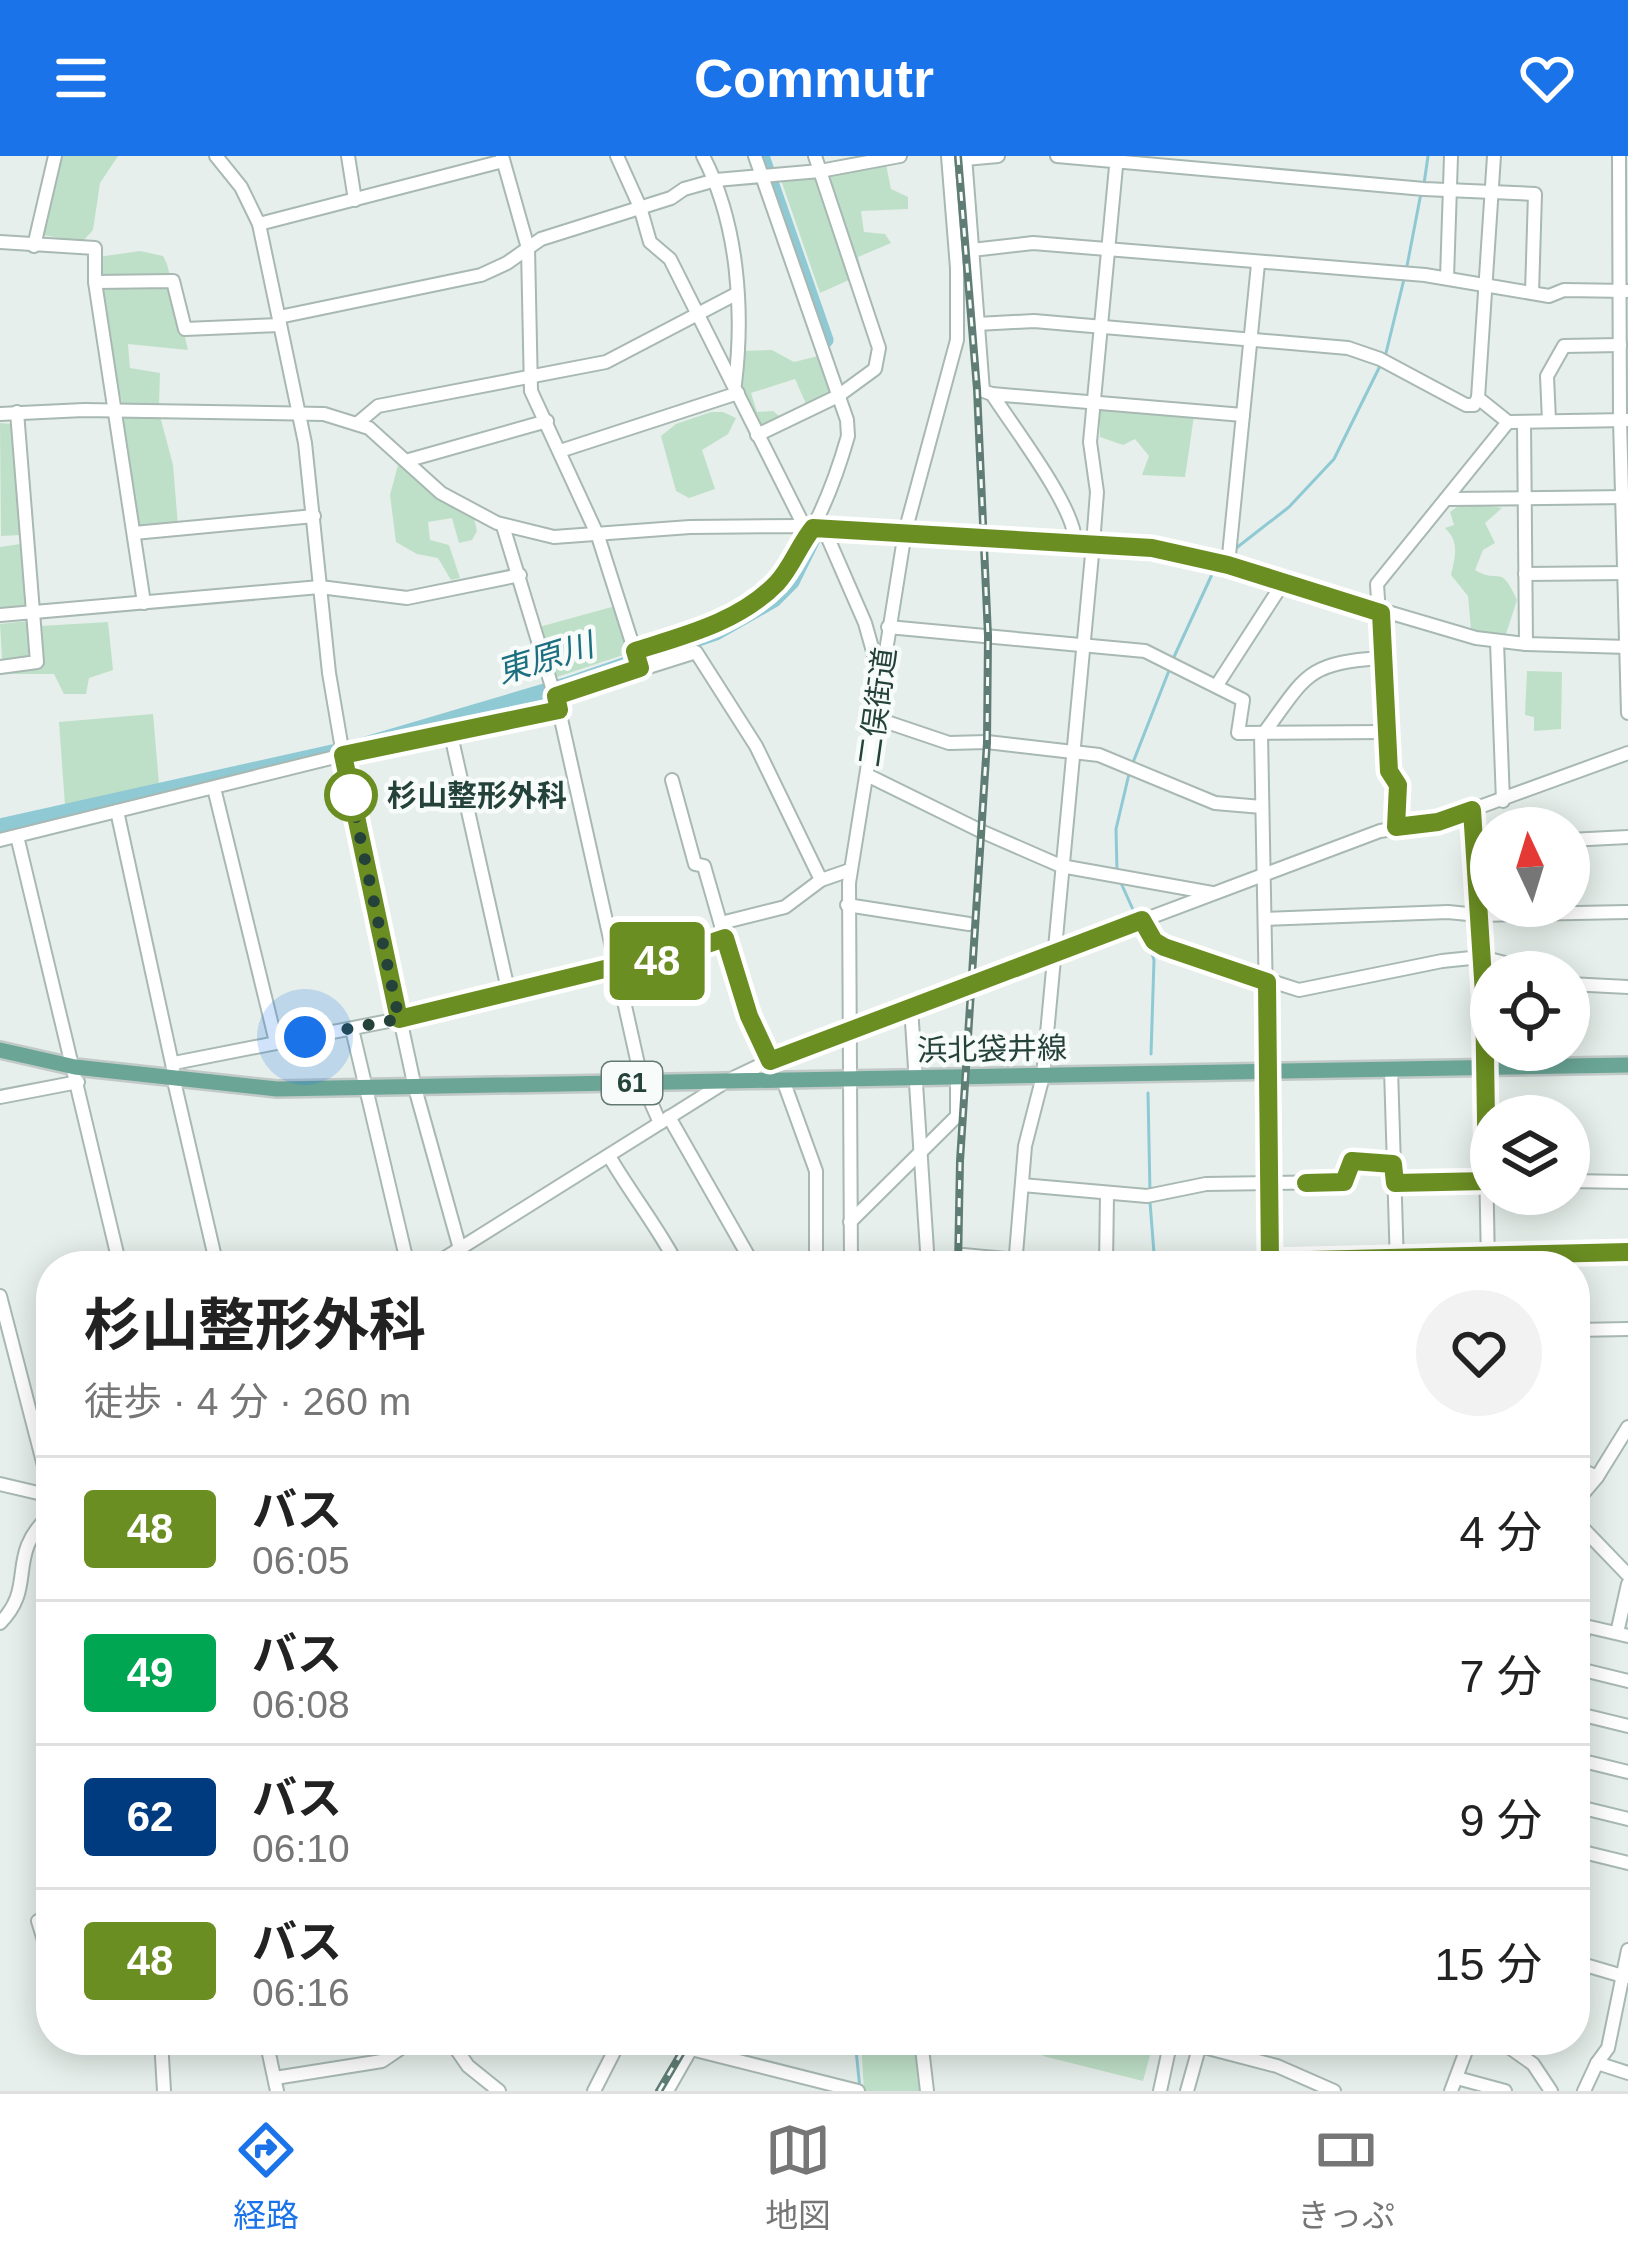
<!DOCTYPE html>
<html lang="ja">
<head>
<meta charset="utf-8">
<style>
	:root { --surface:#fff; --page:#f2f2f2; --text:#222; --muted:#767676; --line:#e0e0e0; --accent:#1a73e8 }
	body { margin:0; font-family:Helvetica,"Noto Sans JP",sans-serif; background:var(--page); color:var(--text); height:100vh; display:flex; flex-direction:column; font-size:45px; white-space:nowrap }
	* { box-sizing:border-box; margin:0 }
	p { font-size:39px; color:var(--muted) }
	.icon { flex:none; width:66px; height:66px; fill:none; stroke:currentColor; stroke-width:2; stroke-linecap:round; stroke-linejoin:round }
	.map { position:relative; flex:1; overflow:hidden }
	.panel { position:absolute; left:36px; top:1095px; width:1554px; height:804px; display:flex; flex-direction:column; background:var(--surface); border-radius:48px; box-shadow:0 6px 30px #0003 }
	.panel>* { flex:none }
	.badge { padding:0 24px; border-radius:9px; font-size:42px; line-height:78px }
	.needle { width:78px; rotate:356deg }
	.tools { position:absolute; left:1470px; top:651px; display:grid; gap:24px }
	.tools a { display:grid; place-items:center; width:120px; height:120px; border-radius:50%; background:var(--surface); box-shadow:0 6px 30px #0003; font-size:60px }
	.you { position:absolute; width:60px; height:60px; margin:-30px; border:9px solid #fff; border-radius:50%; background:#1a73e8; box-shadow:0 0 0 18px #1a73e833 }
	.map>.badge { position:absolute; translate:-50% -50%; box-shadow:0 0 0 6px #fff }
	.round { display:grid; place-items:center; flex:none; width:126px; height:126px; border-radius:63px; background:var(--page) }
	.headline { display:flex; align-items:center; justify-content:space-between; height:204px; padding:0 48px }
	h1 { font-size:57px; font-weight:700; line-height:90px }
	ul { padding:0; list-style:none }
	li { display:flex; align-items:center; gap:36px; height:144px; padding:0 48px; border-top:3px solid var(--line) }
	li div { flex:1 }
	li b { display:block; font-size:45px }
	li em { font-style:normal }
	li .badge { min-width:132px; font-weight:700; text-align:center }
	header { display:flex; justify-content:space-between; align-items:center; height:156px; padding:0 48px; background:var(--accent); color:#fff; font-size:54px; font-weight:700 }
	.tabs { display:flex; justify-content:space-around; align-items:center; height:168px; border-top:3px solid var(--line); background:var(--surface); font-size:33px; color:var(--muted) }
	.tabs a { display:grid; justify-items:center; gap:6px }
	.tabs .on { color:var(--accent) }
	.map>svg:first-child { display:block }
	.green { fill:#bfe0c8 }
	.lines { fill:none; stroke-linecap:round; stroke-linejoin:round }
	.stream { stroke:#8ec9d4; stroke-width:3 }
	.river { stroke:#8ec9d4; stroke-width:15 }
	.minor-casing { stroke:#a8b8b2; stroke-width:16 }
	.major-casing { stroke:#c2cac8; stroke-width:20 }
	.minor { stroke:#fff; stroke-width:12 }
	.major { stroke:#6aa596; stroke-width:15 }
	.rail-casing { stroke:#5f7d75; stroke-width:8 }
	.rail { stroke:#f7fbf9; stroke-width:3; stroke-dasharray:9; stroke-linecap:butt }
	.line-casing { stroke:#fff; stroke-width:27 }
	.line { stroke:#6b8e23; stroke-width:18 }
	.walk { stroke:#24423a; stroke-width:12; stroke-dasharray:0 21.6 }
	.stop-dot { fill:#fff; stroke:#6b8e23; stroke-width:6 }
	.labels { text-anchor:middle; dominant-baseline:central; stroke-width:9; stroke-linejoin:round; paint-order:stroke }
	.shield { fill:#f7fbf9; stroke:#637a73; stroke-width:3 }
	.shield-label { font-size:27px; font-weight:bold; fill:#24423a }
	.street-label { font-size:30px; fill:#24423a; stroke:#f7fbf9 }
	.stop-label { font-size:30px; font-weight:bold; fill:#24423a; stroke:#f7fbf9; text-anchor:start }
	.water-label { font-size:33px; font-style:italic; fill:#1c6f80; stroke:#f7fbf9 }
</style>
</head>
<body>
<header><svg class="icon" aria-label="menu" viewBox="0 0 24 24"><path d="M4 6h16M4 12h16M4 18h16"/></svg>Commutr<svg class="icon" aria-label="heart" viewBox="0 0 24 24"><path d="M12 20l-8-8c-3-5 5-10 8-4 3-6 11-1 8 4z"/></svg></header>
<div class="map">
<svg width="1628" height="1935" viewBox="0 0 1628 1935">
	<rect width="100%" height="100%" fill="#e6efeb"/>
	<g class="green">
		<path d="M60 0H118L100 27 93 74 82 86 43 79Z"/>
		<path d="M886 8 891 33 908 41V53L861 55 864 76 885 78 891 87 858 101 862 118 820 137 780 21Z"/>
		<path d="M140 95 163 100 167 108 188 194 128 188 130 212 160 217 159 250H123L108 192 98 101Z"/>
		<path d="M772 194 794 206 822 199 832 239 806 248 795 223 751 237 757 256 773 255 782 262 760 273 740 233 741 195Z"/>
		<path d="M1099 252 1194 260 1185 321 1142 319 1149 300 1135 283 1123 289 1100 281Z"/>
		<path d="M711 256H723L736 262 728 278 702 294 715 333 689 342 676 335 661 280 676 268Z"/>
		<path d="M120 260H160L173 309 178 370 137 371Z"/>
		<path d="M0 267 12 268 21 379 1 380Z"/>
		<path d="M398 309 474 362 477 375 472 384 459 387 452 362 428 366 430 384 449 389 460 422 451 424 438 402 417 398 396 386 390 339Z"/>
		<path d="M1484 349 1502 352 1485 367 1495 387 1483 394 1475 414C1500 429 1500 406 1517 444L1505 481 1471 473 1468 440 1451 419C1455 401 1460 386 1445 372L1454 369 1450 356 1457 351Z"/>
		<path d="M20 388 28 452 0 453V391Z"/>
		<path d="M619 449 635 495 551 523 539 471Z"/>
		<path d="M29 465 30 506 44 502 41 470 108 466 113 514 89 522 86 538H64L54 518H3L0 468Z"/>
		<path d="M1527 515 1562 516 1561 573 1534 575V561L1525 559Z"/>
		<path d="M153 558 159 628 65 649 59 566Z"/>
		<path d="M861 1884H913L920 1935H864Z"/>
		<path d="M1047 1884H1154L1143 1925 1043 1900Z"/>
	</g>
	<g class="lines">
		<g class="stream">
			<path d="M1424 28 1428 0"/>
			<path d="M1407 110 1421 37"/>
			<path d="M1386 197 1405 119"/>
			<path d="M1235 393 1289 351 1334 303 1382 206"/>
			<path d="M1173 503 1214 414"/>
			<path d="M1132 609 1170 512"/>
			<path d="M1117 715 1116 673 1129 618"/>
			<path d="M1121 727 1135 758"/>
			<path d="M1148 784 1154 804 1151 898"/>
			<path d="M1148 937 1150 1037"/>
			<path d="M1150 1046 1155 1110"/>
			<path d="M855 1884 860 1933"/>
		</g>
		<g class="river">
			<path d="M762 0 826 184"/>
			<path d="M0 670 359 590 565 529 716 477 774 444 792 426 819 371"/>
		</g>
		<g class="minor-casing">
			<g id="minor">
				<path d="M216 0 241 31 259 68 305 287 329 517 343 599 415 932 460 1093"/>
				<path d="M348 0 355 44"/>
				<path d="M502 0 528 92 531 235 598 380 640 512"/>
				<path d="M617 0 640 51 650 86 670 103 804 370"/>
				<path d="M703 0C738 67 744 154 735 228"/>
				<path d="M965 0 983 235 992 238"/>
				<path d="M1057 0 1424 33 1535 38 1532 137"/>
				<path d="M1494 0 1478 242 1508 266 1627 264"/>
				<path d="M1619 0 1620 264 1628 557"/>
				<path d="M965 3 998 0"/>
				<path d="M259 68 503 5"/>
				<path d="M0 86 95 92V126L144 447"/>
				<path d="M34 90 55 0"/>
				<path d="M972 94 1033 87 1425 119 1549 140 1564 134 1628 135"/>
				<path d="M1447 122 1451 0"/>
				<path d="M95 126 173 125 185 173 280 169"/>
				<path d="M279 161 481 119 507 107 541 83 671 42 684 33 716 24 820 15 900 0"/>
				<path d="M977 168 1034 165 1348 192 1380 203 1466 249H1474L1478 242"/>
				<path d="M0 258 84 254 324 258 369 272 441 337 497 367 554 381 690 371 804 370 1152 392 1228 409 1476 482 1526 488 1628 491"/>
				<path d="M1549 265 1547 220 1564 190 1620 189"/>
				<path d="M359 266 378 250 606 206 736 138"/>
				<path d="M1524 266 1526 488"/>
				<path d="M757 279 838 240 875 213 879 192 815 0"/>
				<path d="M560 295 738 237"/>
				<path d="M409 304 547 265"/>
				<path d="M1449 343 1628 341"/>
				<path d="M503 370 559 554 642 926 660 967"/>
				<path d="M824 373 865 467 878 513"/>
				<path d="M134 377 314 360"/>
				<path d="M1075 386C1076 352 1013 271 992 238L1243 259"/>
				<path d="M1228 409 1258 108"/>
				<path d="M1525 418 1628 417"/>
				<path d="M0 459 320 431 407 442 520 419"/>
				<path d="M888 471 1145 495 1243 544 1238 577 1387 576"/>
				<path d="M1497 486 1503 645"/>
				<path d="M635 495C666 485 703 478 731 461 797 423 828 350 848 280L847 264 755 0"/>
				<path d="M0 511 37 506 17 256"/>
				<path d="M1217 529 1283 427"/>
				<path d="M556 540 696 496 756 590 821 724"/>
				<path d="M875 562 949 587 987 586 1099 599 1215 647 1262 651"/>
				<path d="M1264 577C1306 520 1306 507 1381 502"/>
				<path d="M1261 578 1271 1110"/>
				<path d="M451 579 509 838"/>
				<path d="M867 619 983 676 1061 710 1212 737"/>
				<path d="M672 624 695 708 704 710 737 825 769 905"/>
				<path d="M214 632 276 886"/>
				<path d="M1472 654 1483 838 1488 1110"/>
				<path d="M117 655 173 912"/>
				<path d="M1397 671 1398 629 1389 615 1377 428 1508 266"/>
				<path d="M17 680 120 1110"/>
				<path d="M0 684 343 599 559 554"/>
				<path d="M1569 684 1628 681"/>
				<path d="M847 749 969 768"/>
				<path d="M1265 763 1448 756 1478 759 1628 756"/>
				<path d="M1142 764 1154 785 1164 791 1299 834 1442 805 1481 801 1541 816"/>
				<path d="M721 767 785 751 821 724 850 714"/>
				<path d="M618 818 725 782"/>
				<path d="M1569 828 1628 831"/>
				<path d="M911 851 928 1110"/>
				<path d="M352 873 408 1110"/>
				<path d="M174 907 399 863 617 810"/>
				<path d="M1391 913 1397 1109"/>
				<path d="M783 924 816 1015V1110"/>
				<path d="M174 925 217 1110"/>
				<path d="M0 941 78 926"/>
				<path d="M669 961 754 1110"/>
				<path d="M609 1000C631 1038 658 1071 678 1110"/>
				<path d="M1569 1025 1628 1026"/>
				<path d="M1395 1027 1489 1025"/>
				<path d="M1022 1029 1147 1040 1206 1028 1344 1026 1351 1005 1393 1008"/>
				<path d="M850 1066 957 960V921"/>
				<path d="M1271 1105 1628 1096"/>
				<path d="M432 1110 727 925 769 905 1380 675 1438 666 1628 597"/>
				<path d="M851 1110 849 727 905 376 957 184V112L948 0"/>
				<path d="M962 1110 963 1099 1083 1110"/>
				<path d="M1015 1110 1025 990 1043 920 1093 388 1097 336 1090 286 1117 0"/>
				<path d="M1106 1110 1107 1037"/>
				<path d="M1192 1110 1271 1102"/>
				<path d="M0 1140 51 1337"/>
				<path d="M1575 1174 1628 1173"/>
				<path d="M1575 1195 1584 1174"/>
				<path d="M1575 1311 1597 1321"/>
				<path d="M0 1328 51 1340"/>
				<path d="M1575 1347 1597 1321 1628 1271"/>
				<path d="M1575 1364 1628 1419"/>
				<path d="M0 1467C38 1429 4 1400 51 1358"/>
				<path d="M1617 1477 1628 1428"/>
				<path d="M1575 1509 1585 1470 1628 1480"/>
				<path d="M1575 1512 1628 1525"/>
				<path d="M1575 1557 1628 1570"/>
				<path d="M1575 1603 1628 1616"/>
				<path d="M1575 1650 1628 1663"/>
				<path d="M1575 1694 1628 1707"/>
				<path d="M51 1758 38 1765 51 1807"/>
				<path d="M1575 1806 1626 1821"/>
				<path d="M66 1884H110"/>
				<path d="M161 1884 164 1935"/>
				<path d="M266 1884 277 1935"/>
				<path d="M450 1884 468 1910 499 1935"/>
				<path d="M921 1884 927 1935"/>
				<path d="M1499 1884 1533 1908 1551 1935"/>
				<path d="M1200 1890 1277 1910 1334 1935"/>
				<path d="M691 1893 858 1935"/>
				<path d="M1597 1907 1628 1917"/>
				<path d="M275 1922 382 1905 413 1884"/>
				<path d="M1457 1922 1505 1935"/>
				<path d="M594 1935 620 1884"/>
				<path d="M667 1935 696 1884"/>
				<path d="M1160 1935 1171 1884"/>
				<path d="M1187 1935 1201 1885"/>
				<path d="M1451 1935 1470 1884"/>
				<path d="M1584 1935 1597 1907 1608 1892 1628 1794"/>
			</g>
		</g>
		<g class="major-casing">
			<path id="major" d="M0 894 75 911 277 933 1628 909"/>
		</g>
		<use href="#minor" class="minor"/>
		<use href="#major" class="major"/>
		<g class="rail-casing">
			<g id="rail">
				<path d="M958 0 977 233 988 480 987 586 960 1005 958 1110"/>
				<path d="M659 1935 689 1884"/>
			</g>
		</g>
		<use href="#rail" class="rail"/>
	</g>
	<g class="lines">
		<g class="line-casing">
			<path id="line" d="M1306 1027 1344 1026 1352 1005 1393 1008 1395 1027 1487 1025 1484 838 1472 654 1438 666 1396 671 1398 629 1389 615 1381 457 1228 409 1152 392 813 372C799 389 792 411 777 427 739 466 686 479 635 495L640 512 556 540 559 554 343 599 399 863 617 810 619 818 725 782 749 860 770 905 1142 764 1154 785 1164 791 1267 826 1270 1105 1628 1096"/>
		</g>
		<use href="#line" class="line"/>
		<path class="walk" d="M305 881 399 863 350 634 351 639"/>
	</g>
	<circle class="stop-dot" cx="351" cy="639" r="24"/>
	<g class="labels">
		<rect class="shield" x="602" y="906" width="60" height="42" rx="9"/>
		<g class="shield-label">
			<text x="632" y="927">61</text>
		</g>
		<g class="street-label">
			<text transform="translate(877 551) rotate(-82)">二俣街道</text>
			<text transform="translate(992 893) rotate(-1)">浜北袋井線</text>
		</g>
		<g class="stop-label">
			<text x="387" y="639">杉山整形外科</text>
		</g>
		<g class="water-label">
			<text transform="translate(545 502) rotate(-17)">東原川</text>
		</g>
	</g>
</svg>
<div class="tools">
<a><svg class="needle" viewBox="-14 -14 28 28"><path d="M0-13l5 13h-10z" fill="#e53935"/><path d="M0 13l5-13h-10z" fill="#767676"/></svg></a>
<a><svg class="icon" aria-label="locate" viewBox="0 0 24 24"><circle cx="12" cy="12" r="6"/><path d="M12 2v4M12 18v4M2 12h4M18 12h4"/></svg></a>
<a><svg class="icon" aria-label="layers" viewBox="0 0 24 24"><path d="M12 4l9 5-9 5-9-5zM3 14l9 5 9-5"/></svg></a>
</div>
<div class="you" style="left:305px;top:881px"></div>
<b class="badge" style="left:657px;top:805px;background:#6b8e23;color:#fff">48</b>
<section class="panel">
<div class="headline"><div><h1>杉山整形外科</h1><p>徒歩 · 4 分 · 260 m</p></div><a class="round"><svg class="icon" aria-label="heart" viewBox="0 0 24 24"><path d="M12 20l-8-8c-3-5 5-10 8-4 3-6 11-1 8 4z"/></svg></a></div>
<ul>
<li><span class="badge" style="background:#6b8e23;color:#fff">48</span><div><b>バス</b><p>06:05</p></div><em>4 分</em></li>
<li><span class="badge" style="background:#00a651;color:#fff">49</span><div><b>バス</b><p>06:08</p></div><em>7 分</em></li>
<li><span class="badge" style="background:#003b80;color:#fff">62</span><div><b>バス</b><p>06:10</p></div><em>9 分</em></li>
<li><span class="badge" style="background:#6b8e23;color:#fff">48</span><div><b>バス</b><p>06:16</p></div><em>15 分</em></li>
</ul>
</section>
</div>
<nav class="tabs">
<a class="on"><svg class="icon" aria-label="directions" viewBox="0 0 24 24"><path d="M12 3l9 9-9 9-9-9zM9 14v-3h6M13 9l2 2-2 2"/></svg>経路</a>
<a><svg class="icon" aria-label="map" viewBox="0 0 24 24"><path d="M3 6l6-2 6 2 6-2v14l-6 2-6-2-6 2zM9 4v14M15 6v14"/></svg>地図</a>
<a><svg class="icon" aria-label="tickets" viewBox="0 0 24 24"><path d="M3 7h18v10H3zM15 7v10"/></svg>きっぷ</a>
</nav>
</body>
</html>
